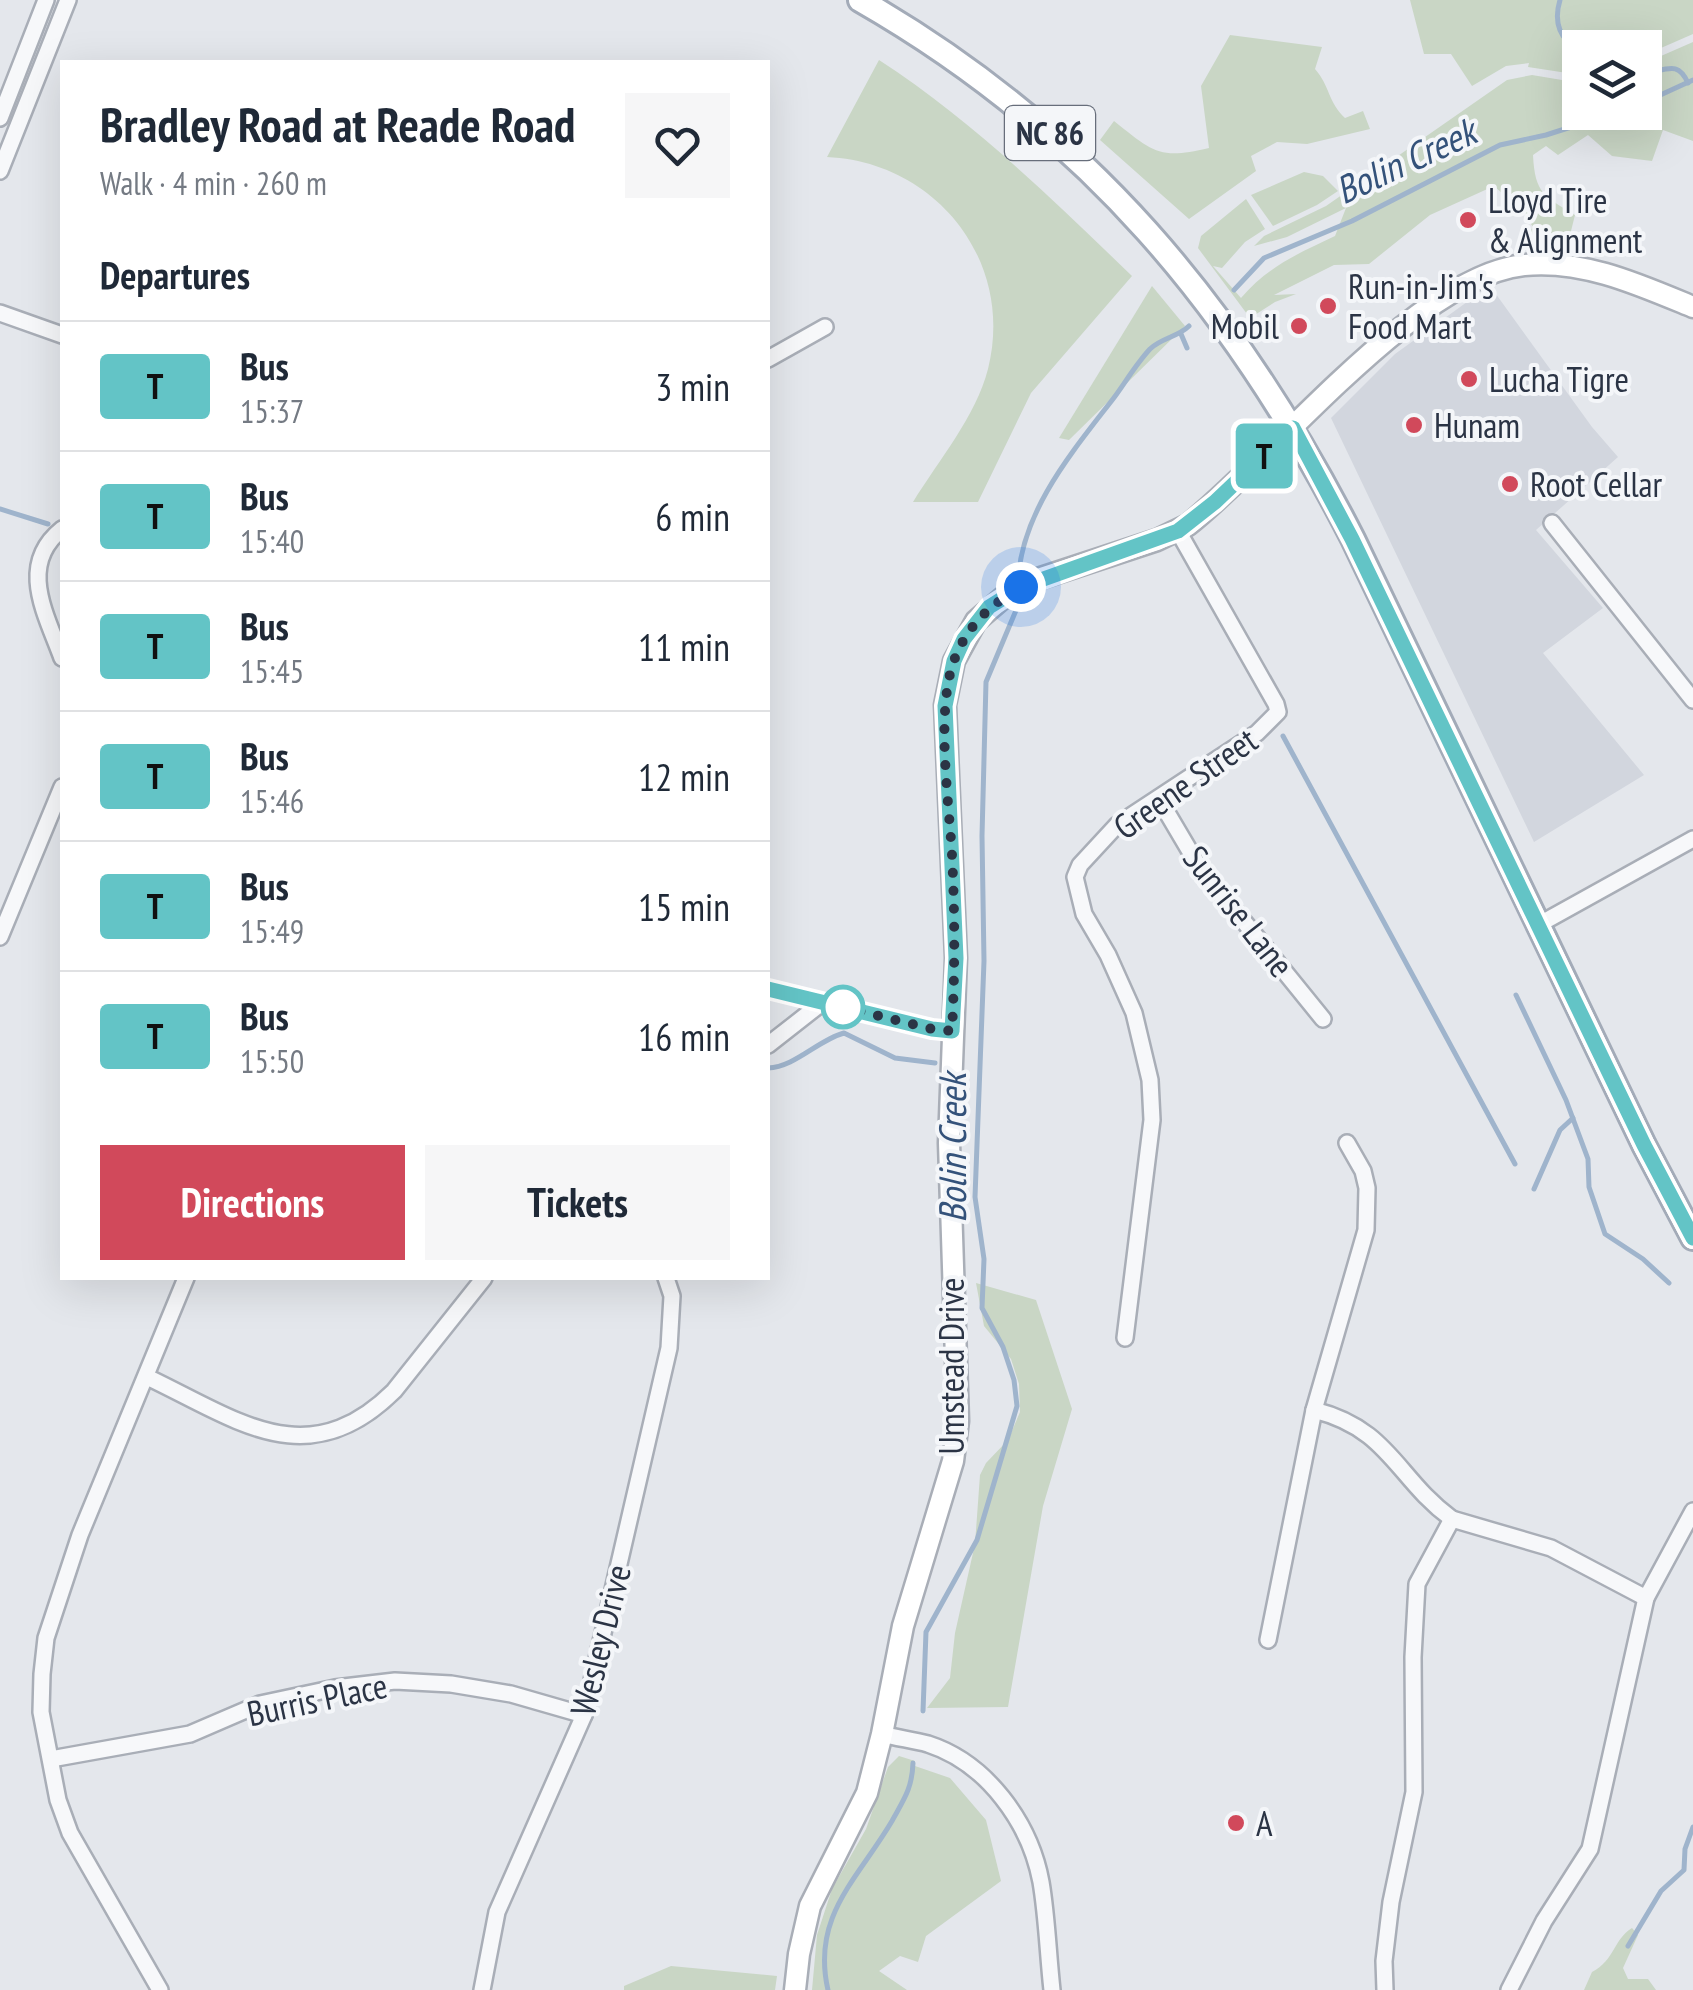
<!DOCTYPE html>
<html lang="en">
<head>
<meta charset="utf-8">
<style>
	:root { --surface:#fff; --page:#f6f6f7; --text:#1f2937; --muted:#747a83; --line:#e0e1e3; --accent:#d1495b }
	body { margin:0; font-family:"PT Sans Narrow",sans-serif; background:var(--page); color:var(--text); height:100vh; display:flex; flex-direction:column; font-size:38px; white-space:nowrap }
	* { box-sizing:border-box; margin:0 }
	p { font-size:32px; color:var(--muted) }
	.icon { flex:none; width:55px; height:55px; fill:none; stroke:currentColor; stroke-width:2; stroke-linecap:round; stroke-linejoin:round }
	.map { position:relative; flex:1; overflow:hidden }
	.side { position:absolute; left:60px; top:60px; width:710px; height:1220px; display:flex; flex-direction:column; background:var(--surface); border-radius:0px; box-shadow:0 10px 40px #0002 }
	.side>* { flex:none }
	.badge { padding:0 20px; border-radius:8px; font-size:35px; line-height:65px }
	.fabs { position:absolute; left:1562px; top:30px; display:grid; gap:20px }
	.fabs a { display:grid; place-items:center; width:100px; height:100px; border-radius:0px; background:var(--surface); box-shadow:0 10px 40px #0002; font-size:50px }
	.you { position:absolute; width:50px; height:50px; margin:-25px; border:8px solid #fff; border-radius:50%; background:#1a73e8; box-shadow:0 0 0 15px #1a73e833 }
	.map>.badge { position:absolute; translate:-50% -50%; box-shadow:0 0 0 5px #fff }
	h2 { padding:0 40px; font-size:38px; line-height:90px }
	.round { display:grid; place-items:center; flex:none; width:105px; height:105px; border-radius:0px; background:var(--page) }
	.overview { display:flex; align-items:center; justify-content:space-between; height:170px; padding:0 40px }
	h1 { font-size:48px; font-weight:700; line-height:75px }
	.cta { display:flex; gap:20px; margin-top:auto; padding:20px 40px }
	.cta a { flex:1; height:115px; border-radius:0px; background:var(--accent); color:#fff; font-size:40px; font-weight:700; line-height:115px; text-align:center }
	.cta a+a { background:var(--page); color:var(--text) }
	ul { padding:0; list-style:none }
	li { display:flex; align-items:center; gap:30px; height:130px; padding:0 40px; border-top:2px solid var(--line) }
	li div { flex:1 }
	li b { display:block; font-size:38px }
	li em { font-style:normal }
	li .badge { min-width:110px; font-weight:700; text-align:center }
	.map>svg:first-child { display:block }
	.built { fill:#d2d6de }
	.green { fill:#c9d6c5 }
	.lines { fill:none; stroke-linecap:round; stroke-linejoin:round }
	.stream { stroke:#9fb4cc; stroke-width:5 }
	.street-casing { stroke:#a9aeb7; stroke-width:20 }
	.secondary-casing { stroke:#a9aeb7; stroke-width:25 }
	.primary-casing { stroke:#a3abb8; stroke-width:28 }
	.street { stroke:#f7f8fa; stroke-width:15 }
	.secondary { stroke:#fff; stroke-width:20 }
	.primary { stroke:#fff; stroke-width:22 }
	.line-casing { stroke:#fff; stroke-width:22 }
	.line { stroke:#63c4c6; stroke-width:15 }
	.walk { stroke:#2b3445; stroke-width:10; stroke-dasharray:0 18 }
	.poi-dot { fill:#d1495b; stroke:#f4f6f9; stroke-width:4 }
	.stop-dot { fill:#fff; stroke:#63c4c6; stroke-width:5 }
	.labels { text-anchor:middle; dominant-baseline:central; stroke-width:8; stroke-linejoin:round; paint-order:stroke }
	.shield { fill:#f4f6f9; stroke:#676e7b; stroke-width:2.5 }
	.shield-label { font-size:32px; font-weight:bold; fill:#2b3445 }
	.poi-label { font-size:35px; fill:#2b3445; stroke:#f4f6f9; text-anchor:start }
	.street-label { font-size:35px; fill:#2b3445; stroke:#f4f6f9 }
	.water-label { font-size:38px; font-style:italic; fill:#34527a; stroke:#f4f6f9 }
</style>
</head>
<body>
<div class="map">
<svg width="1693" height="1990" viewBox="0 0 1693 1990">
	<rect width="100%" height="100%" fill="#e4e7ec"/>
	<path class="built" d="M1493 290 1592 427 1618 457 1536 530 1603 608 1543 653 1644 775 1534 842 1331 418 1395 354 1467 302Z"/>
	<g class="green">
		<path d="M1410 0H1693V34L1645 55V48H1580V75L1528 67 1529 63 1506 66 1472 86 1451 54H1424Z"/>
		<path d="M1230 35 1322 47 1315 69C1330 86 1328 102 1345 118L1363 111 1370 129 1307 144 1277 142 1251 156 1256 171 1189 219 1100 140 1114 121C1153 152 1159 160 1209 148L1201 86Z"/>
		<path d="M1693 42V141L1663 130 1652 161 1612 156 1588 135 1558 155 1546 146 1533 155C1535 194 1544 196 1575 215L1567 247 1530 245 1524 240 1533 227 1523 212 1494 186 1430 215 1369 264 1334 265 1274 295 1296 294 1275 302 1250 318 1198 248 1201 236 1246 199 1265 229 1245 242 1222 268 1213 266 1241 298C1267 267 1299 253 1335 236L1346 208 1287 237 1254 246 1264 236 1326 206 1507 80 1532 75 1580 83V112H1645V63Z"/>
		<path d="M879 60C973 121 1051 198 1132 276L1031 393 978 502H913C939 460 976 416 988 369 1015 261 936 162 827 157Z"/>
		<path d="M1304 172 1323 176 1338 191 1317 205 1273 226 1251 195Z"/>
		<path d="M1152 286 1185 326 1069 440 1059 438Z"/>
		<path d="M976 1283 1036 1300 1072 1409 1043 1506 1008 1707 927 1708 950 1678 955 1633 975 1544 980 1475 986 1463 1008 1440 1020 1412 1019 1384 1011 1359 984 1326Z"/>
		<path d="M899 1756 915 1761V1766L950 1778 986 1820 1001 1881 926 1936 918 1962 900 1956 879 1971 907 1990H812L817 1935 832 1889 866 1829 888 1767Z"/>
		<path d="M1632 1928 1638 1935 1623 1968 1628 1979H1648L1656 1990H1584L1592 1972C1615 1960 1613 1940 1632 1928Z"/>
		<path d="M671 1966 777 1976 775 1990H624V1986Z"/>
	</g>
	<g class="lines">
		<g class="stream">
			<path d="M1560 0C1553 23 1560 39 1580 52"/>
			<path d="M1648 69 1652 72C1670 68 1679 63 1688 83"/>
			<path d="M1645 102 1693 80"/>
			<path d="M1234 290 1264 258 1352 221 1500 145 1546 135 1618 112"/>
			<path d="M1181 334 1187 348"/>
			<path d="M0 509 48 524"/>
			<path d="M1018 582C1021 512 1072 452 1113 399 1125 383 1136 364 1150 349 1161 338 1178 337 1189 326"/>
			<path d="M1283 736 1515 1164"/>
			<path d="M1516 995 1566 1100 1588 1159 1589 1187 1605 1234 1643 1259 1669 1283"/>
			<path d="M768 1068C795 1067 818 1040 844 1033L895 1058 935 1063"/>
			<path d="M1534 1189 1560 1130 1573 1118"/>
			<path d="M923 1711 926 1632 977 1540 1017 1406 1014 1380 1003 1347 982 1308 984 1259 975 1197 984 961 982 836 986 682 1017 608 1018 598"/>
			<path d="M1628 1946 1661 1891 1684 1870 1685 1849 1693 1827"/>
			<path d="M828 1990C811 1916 858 1879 892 1821 904 1799 912 1789 913 1763"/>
		</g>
		<g class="street-casing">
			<g id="street">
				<path d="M0 118 46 0"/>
				<path d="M0 171 68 0"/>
				<path d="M0 313 62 335"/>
				<path d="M768 359 825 327"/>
				<path d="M1552 523 1693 700"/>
				<path d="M62 529C17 565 46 614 62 658"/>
				<path d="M1159 799 1198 865 1323 1019"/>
				<path d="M1538 925 1693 839"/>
				<path d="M0 937 62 787"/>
				<path d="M768 989 932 1029 952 1031"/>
				<path d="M768 1045 823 1002"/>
				<path d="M1125 1338 1152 1120 1150 1080 1134 1013 1108 955 1084 914 1075 877 1080 865 1117 825 1257 733 1278 712 1276 704 1178 531"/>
				<path d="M147 1377C236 1419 307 1477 394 1391L484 1278"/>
				<path d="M1314 1410C1390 1429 1396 1478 1452 1519"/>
				<path d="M1268 1640 1314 1410 1366 1230 1367 1188 1363 1171 1347 1143"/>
				<path d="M882 1734C897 1738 913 1740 928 1744 987 1763 1030 1823 1041 1882 1047 1917 1048 1954 1052 1990"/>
				<path d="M51 1759 190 1734 260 1704 335 1688 395 1681 451 1684 511 1694 584 1715"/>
				<path d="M160 1990 70 1833 58 1800 41 1712 42 1674 46 1638 80 1535 186 1278"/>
				<path d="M482 1990 497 1912 584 1715 669 1348 672 1296 666 1278"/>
				<path d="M1385 1990 1384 1961 1391 1902 1414 1792 1413 1657 1417 1584 1452 1519 1551 1548 1646 1598"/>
				<path d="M1509 1990 1544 1921 1590 1849 1646 1598 1693 1511"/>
			</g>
		</g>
		<g class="secondary-casing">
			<path id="secondary" d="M795 1990 799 1954 810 1906 867 1793 882 1734 903 1626 953 1461 958 1421 949 1143 956 958 945 705 954 661 976 621 1005 596 1038 579 1157 540 1188 525C1274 457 1417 276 1524 265 1583 259 1640 285 1693 307"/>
		</g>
		<g class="primary-casing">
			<path id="primary" d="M860 0C1087 130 1235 308 1353 539L1644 1145 1693 1238"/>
		</g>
		<use href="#street" class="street"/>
		<use href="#secondary" class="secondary"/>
		<use href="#primary" class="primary"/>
	</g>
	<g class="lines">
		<g class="line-casing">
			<path id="line" d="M768 989 932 1029 952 1031 956 958 945 706 954 661 964 639 989 607 1021 587 1178 531 1215 502 1293 428 1352 539 1644 1145 1693 1238"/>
		</g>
		<use href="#line" class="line"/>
		<path class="walk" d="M843 1007 932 1029 952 1031C955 972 955 914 952 855 949 800 935 708 955 658 968 625 990 605 1021 587"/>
	</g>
	<g class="poi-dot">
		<circle cx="1468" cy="220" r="10"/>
		<circle cx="1328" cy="306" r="10"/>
		<circle cx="1299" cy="326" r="10"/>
		<circle cx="1469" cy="379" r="10"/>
		<circle cx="1414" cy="425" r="10"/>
		<circle cx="1510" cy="484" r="10"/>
		<circle cx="1236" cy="1823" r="10"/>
	</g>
	<circle class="stop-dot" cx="843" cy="1007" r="20"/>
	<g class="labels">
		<rect class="shield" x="1005" y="106" width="90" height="54" rx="8"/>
		<g class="shield-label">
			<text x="1050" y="133">NC 86</text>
		</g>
		<g class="poi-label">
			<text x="1488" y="200">Lloyd Tire<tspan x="1488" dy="40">&amp; Alignment</tspan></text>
			<text x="1348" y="286">Run-in-Jim's<tspan x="1348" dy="40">Food Mart</tspan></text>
			<text x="1279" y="326" text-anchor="end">Mobil</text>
			<text x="1489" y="379">Lucha Tigre</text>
			<text x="1434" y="425">Hunam</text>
			<text x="1530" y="484">Root Cellar</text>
			<text x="1256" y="1823">A</text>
		</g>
		<g class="street-label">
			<text transform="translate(1185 783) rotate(-35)">Greene Street</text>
			<text transform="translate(1239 911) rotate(52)">Sunrise Lane</text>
			<text transform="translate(951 1366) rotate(-90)">Umstead Drive</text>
			<text transform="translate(600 1640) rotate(-76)">Wesley Drive</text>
			<text transform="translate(317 1699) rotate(-12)">Burris Place</text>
		</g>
		<g class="water-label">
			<text transform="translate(1405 160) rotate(-25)">Bolin Creek</text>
			<text transform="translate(951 1148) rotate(-90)">Bolin Creek</text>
		</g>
	</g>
</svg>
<div class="fabs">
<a><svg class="icon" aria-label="layers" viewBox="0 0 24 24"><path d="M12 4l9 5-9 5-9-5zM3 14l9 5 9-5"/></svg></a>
</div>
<div class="you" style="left:1021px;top:587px"></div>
<b class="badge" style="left:1264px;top:456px;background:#63c4c6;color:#111">T</b>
<section class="side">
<div class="overview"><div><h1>Bradley Road at Reade Road</h1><p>Walk · 4 min · 260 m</p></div><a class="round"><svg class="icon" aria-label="heart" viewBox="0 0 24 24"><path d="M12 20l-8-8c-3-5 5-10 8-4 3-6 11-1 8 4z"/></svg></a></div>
<h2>Departures</h2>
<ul>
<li><span class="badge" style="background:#63c4c6;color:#111">T</span><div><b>Bus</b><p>15:37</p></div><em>3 min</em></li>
<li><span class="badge" style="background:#63c4c6;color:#111">T</span><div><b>Bus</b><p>15:40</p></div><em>6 min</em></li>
<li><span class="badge" style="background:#63c4c6;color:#111">T</span><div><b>Bus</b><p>15:45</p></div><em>11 min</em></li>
<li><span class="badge" style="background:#63c4c6;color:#111">T</span><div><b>Bus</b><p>15:46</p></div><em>12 min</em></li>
<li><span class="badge" style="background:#63c4c6;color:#111">T</span><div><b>Bus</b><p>15:49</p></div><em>15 min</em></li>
<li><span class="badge" style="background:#63c4c6;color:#111">T</span><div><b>Bus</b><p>15:50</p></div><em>16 min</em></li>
</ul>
<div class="cta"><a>Directions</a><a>Tickets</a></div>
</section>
</div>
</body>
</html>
